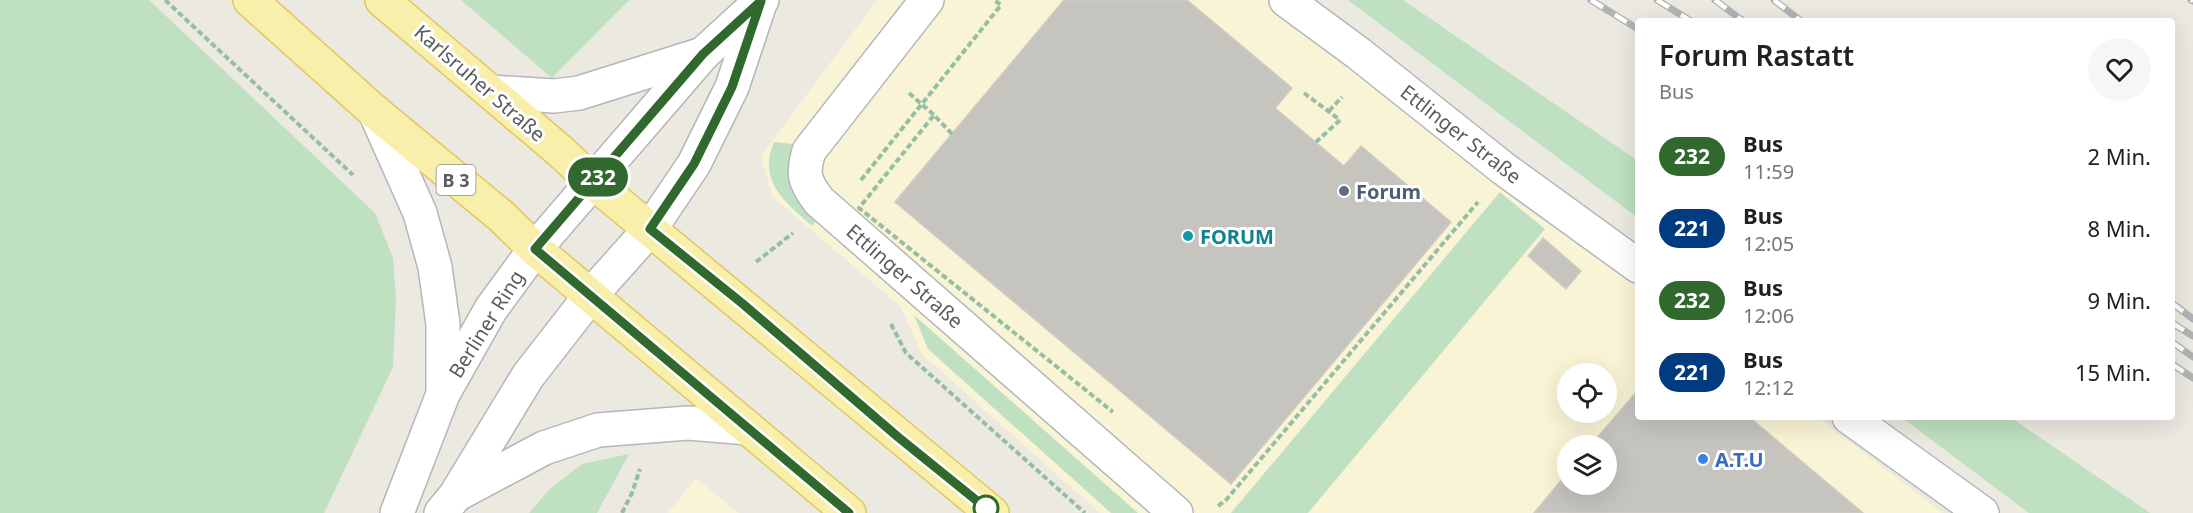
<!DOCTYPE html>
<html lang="de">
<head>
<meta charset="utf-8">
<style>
	:root { --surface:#fff; --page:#f6f6f6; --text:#202124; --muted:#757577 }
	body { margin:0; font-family:"Noto Sans",sans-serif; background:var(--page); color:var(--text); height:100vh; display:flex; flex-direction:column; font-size:22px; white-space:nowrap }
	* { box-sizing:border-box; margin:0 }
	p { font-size:20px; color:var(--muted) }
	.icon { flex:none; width:33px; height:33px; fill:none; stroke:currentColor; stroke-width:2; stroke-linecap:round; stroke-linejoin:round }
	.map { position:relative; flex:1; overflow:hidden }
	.sheet { position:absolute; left:1635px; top:18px; width:540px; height:402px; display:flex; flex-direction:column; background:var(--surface); border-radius:6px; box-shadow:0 6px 24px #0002 }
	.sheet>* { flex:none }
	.badge { padding:0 12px; border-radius:20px; font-size:21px; line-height:39px }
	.controls { position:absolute; left:1557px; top:363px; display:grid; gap:12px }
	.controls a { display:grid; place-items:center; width:60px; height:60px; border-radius:50%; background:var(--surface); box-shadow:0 6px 24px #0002; font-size:30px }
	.map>.badge { position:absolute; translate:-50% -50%; box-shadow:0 0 0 3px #fff }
	.round { display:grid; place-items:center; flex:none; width:63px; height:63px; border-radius:32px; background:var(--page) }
	.head { display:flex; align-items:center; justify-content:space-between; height:102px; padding:0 24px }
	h1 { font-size:28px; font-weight:600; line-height:45px }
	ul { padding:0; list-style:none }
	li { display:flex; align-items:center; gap:18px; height:72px; padding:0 24px }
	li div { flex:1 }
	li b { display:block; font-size:22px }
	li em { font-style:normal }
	li .badge { min-width:66px; font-weight:700; text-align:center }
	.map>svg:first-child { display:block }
	.commercial { fill:#faf4d6; fill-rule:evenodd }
	.green { fill:#bfe0c1 }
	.building { fill:#c6c4be; stroke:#cfcbc0; stroke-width:1.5 }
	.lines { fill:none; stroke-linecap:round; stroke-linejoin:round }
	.minor-casing { stroke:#b3b6ba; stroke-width:36 }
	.major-casing { stroke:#e3c661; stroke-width:36 }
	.path { stroke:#97bea5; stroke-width:4; stroke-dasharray:6 3; stroke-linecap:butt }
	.minor { stroke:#fff; stroke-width:33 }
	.major { stroke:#f7efaa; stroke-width:33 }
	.rail-casing { stroke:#b1b2b2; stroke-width:7 }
	.rail { stroke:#fff; stroke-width:4.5; stroke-dasharray:14; stroke-linecap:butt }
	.path-bridge { stroke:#97bea5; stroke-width:4; stroke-dasharray:6 3; stroke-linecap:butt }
	.line-casing { stroke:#fff; stroke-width:14 }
	.line { stroke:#30682d; stroke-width:9 }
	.service-dot { fill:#5c6f8a; stroke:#fff; stroke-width:2 }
	.culture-dot { fill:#0f9aa8; stroke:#fff; stroke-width:2 }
	.shop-dot { fill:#3f7fe0; stroke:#fff; stroke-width:2 }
	.stop-dot { fill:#fff; stroke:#30682d; stroke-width:3 }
	.labels { text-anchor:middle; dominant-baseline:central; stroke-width:6; stroke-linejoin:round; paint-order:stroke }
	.shield { fill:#fff; stroke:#8b8d90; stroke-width:1.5 }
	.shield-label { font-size:18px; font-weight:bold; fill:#595c60 }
	.street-label { font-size:20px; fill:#595c60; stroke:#fff }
	.service-label { font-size:20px; font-weight:bold; fill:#4e5e75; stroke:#fff; text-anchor:start }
	.culture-label { font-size:20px; font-weight:bold; fill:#0d838f; stroke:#fff; text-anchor:start }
	.shop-label { font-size:20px; font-weight:bold; fill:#366cbe; stroke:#fff; text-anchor:start }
</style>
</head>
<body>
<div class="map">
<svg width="2193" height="513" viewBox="0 0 2193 513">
	<rect width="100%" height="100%" fill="#ebe9e0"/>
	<g class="commercial">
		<path d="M877 0H1271L1638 280V417H1817L1943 513H1100L922 354 901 307 773 197 761 156ZM1568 374H1606V412H1568ZM1568 446H1606V484H1568Z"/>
		<path d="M696 478 739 513H668Z"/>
	</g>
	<g class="green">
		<path d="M0 0H149L375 213 393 258 396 300 393 367 324 513H0Z"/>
		<path d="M461 0H629L552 78Z"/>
		<path d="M1348 0H1403L1638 161V218Z"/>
		<path d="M774 142 803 145 821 215 812 226C785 202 757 181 774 142Z"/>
		<path d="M1500 192 1545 229 1308 513H1231Z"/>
		<path d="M914 315 1138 513H1111L928 349Z"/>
		<path d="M1901 417H2010L2150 513H2029Z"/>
		<path d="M629 454 597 513H529L551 488 582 464Z"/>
	</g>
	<g class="building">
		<path d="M1064 0H1187L1292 88 1275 108 1344 166 1361 146 1451 222 1231 484 895 202Z"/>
		<path d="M1543 238 1581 271 1566 289 1528 256Z"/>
		<path d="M1638 390V417H1749L1863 513H1534L1568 472V484H1606V446H1590Z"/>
	</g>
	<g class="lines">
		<g class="minor-casing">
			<g id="minor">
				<path d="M927 0 809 151C802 174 804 181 819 201L1176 513"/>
				<path d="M1286 0 1358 53 1504 169 1638 266"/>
				<path d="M491 92 554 96 579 93 703 54"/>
				<path d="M375 112 420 213 435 267 443 324V394"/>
				<path d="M1849 417 1982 513"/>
				<path d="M456 495 544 448 598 430 688 423 748 428"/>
				<path d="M397 513 443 394 491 309 535 249 703 54 762 0"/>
				<path d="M441 513 455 496 528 376 591 295 650 229 694 164 732 87 759 6"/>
			</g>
		</g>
		<g class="major-casing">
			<g id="major">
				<path d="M250 0 375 112 501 216 535 249 849 513"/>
				<path d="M382 0 560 151 593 182 992 513"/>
			</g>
		</g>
		<g class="path">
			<path d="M165 0 353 175"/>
			<path d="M909 93 934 115"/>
			<path d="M1304 93 1340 120 1316 142"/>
			<path d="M1329 111 1342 97"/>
			<path d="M861 180 1001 5 994 0"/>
			<path d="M756 262 793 233"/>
			<path d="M891 324 906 353 1085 513"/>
			<path d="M1218 506 1226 500 1478 202"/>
			<path d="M622 513 632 493 640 469"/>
		</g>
		<use href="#minor" class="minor"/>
		<use href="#major" class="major"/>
		<g class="rail-casing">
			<g id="rail">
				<path d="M1591 0 1638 29"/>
				<path d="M1657 0 1691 21"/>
				<path d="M1715 0 1743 21"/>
				<path d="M1774 0 1801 21"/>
				<path d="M2191 0 2193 1"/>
				<path d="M2172 303 2193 319"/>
				<path d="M2172 323 2193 336"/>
				<path d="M2172 342 2193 357"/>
				<path d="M2172 364 2193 378"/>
			</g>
		</g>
		<use href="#rail" class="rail"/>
		<path class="path-bridge" d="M952 134 934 115 859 208 1113 412"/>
	</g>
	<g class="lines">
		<g class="line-casing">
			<path id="line" d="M849 513 535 249 703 54 761 1 732 87 694 164 650 229 743 304 898 437 992 513"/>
		</g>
		<use href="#line" class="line"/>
	</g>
	<circle class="service-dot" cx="1344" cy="191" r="6"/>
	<circle class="culture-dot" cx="1188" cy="236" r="6"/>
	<circle class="shop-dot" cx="1703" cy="459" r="6"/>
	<circle class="stop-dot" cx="986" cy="508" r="12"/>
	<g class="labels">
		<rect class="shield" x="436.5" y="165" width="39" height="30" rx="4.5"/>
		<g class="shield-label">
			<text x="456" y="180">B 3</text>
		</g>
		<g class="street-label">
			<text transform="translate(480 83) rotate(41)">Karlsruher Straße</text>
			<text transform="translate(1461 134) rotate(38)">Ettlinger Straße</text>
			<text transform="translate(905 276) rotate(41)">Ettlinger Straße</text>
			<text transform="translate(486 324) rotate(-58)">Berliner Ring</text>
		</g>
		<g class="service-label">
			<text x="1356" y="191">Forum</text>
		</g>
		<g class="culture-label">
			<text x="1200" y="236">FORUM</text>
		</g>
		<g class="shop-label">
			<text x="1715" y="459">A.T.U</text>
		</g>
	</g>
</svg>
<div class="controls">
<a><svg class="icon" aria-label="locate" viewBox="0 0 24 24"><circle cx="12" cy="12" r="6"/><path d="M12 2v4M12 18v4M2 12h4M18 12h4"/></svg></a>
<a><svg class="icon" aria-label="layers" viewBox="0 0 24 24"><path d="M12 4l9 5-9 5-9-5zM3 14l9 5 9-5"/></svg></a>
</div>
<b class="badge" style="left:598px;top:177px;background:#30682d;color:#fff">232</b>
<section class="sheet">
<div class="head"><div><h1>Forum Rastatt</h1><p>Bus</p></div><a class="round"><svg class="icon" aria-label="heart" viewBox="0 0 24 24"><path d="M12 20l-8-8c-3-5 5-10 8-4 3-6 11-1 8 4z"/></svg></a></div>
<ul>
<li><span class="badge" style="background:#30682d;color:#fff">232</span><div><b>Bus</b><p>11:59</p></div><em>2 Min.</em></li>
<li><span class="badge" style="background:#003b80;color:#fff">221</span><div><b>Bus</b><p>12:05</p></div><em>8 Min.</em></li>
<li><span class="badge" style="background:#30682d;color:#fff">232</span><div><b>Bus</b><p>12:06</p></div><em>9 Min.</em></li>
<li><span class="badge" style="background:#003b80;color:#fff">221</span><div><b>Bus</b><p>12:12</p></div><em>15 Min.</em></li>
</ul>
</section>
</div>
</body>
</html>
